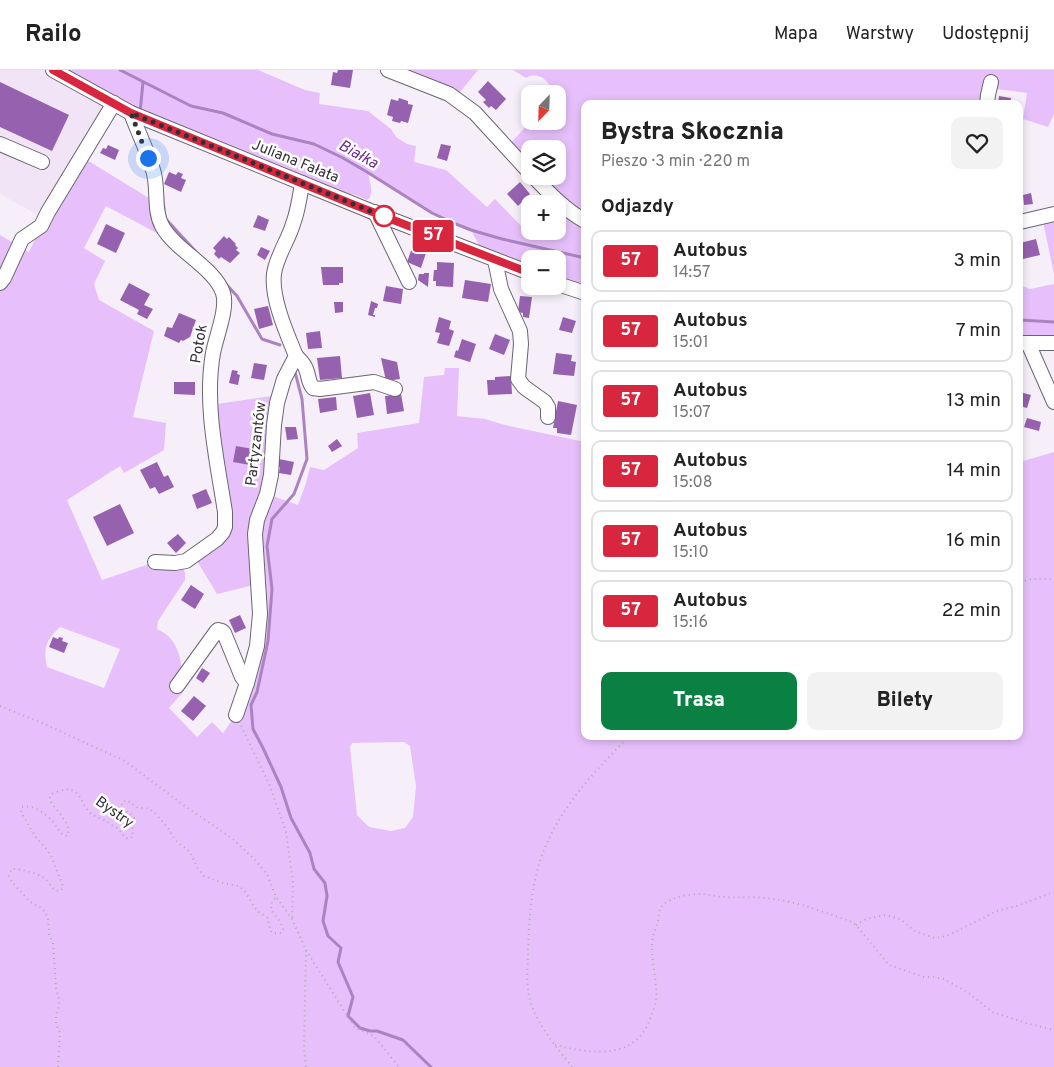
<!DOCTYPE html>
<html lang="pl">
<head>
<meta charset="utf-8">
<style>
	:root { --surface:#fff; --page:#f2f2f2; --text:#222; --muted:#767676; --line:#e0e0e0; --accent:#0b8043 }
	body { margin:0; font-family:Overpass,sans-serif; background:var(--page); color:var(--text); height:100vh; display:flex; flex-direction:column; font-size:19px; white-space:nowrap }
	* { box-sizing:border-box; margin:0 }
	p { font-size:16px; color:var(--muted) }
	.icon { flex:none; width:28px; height:28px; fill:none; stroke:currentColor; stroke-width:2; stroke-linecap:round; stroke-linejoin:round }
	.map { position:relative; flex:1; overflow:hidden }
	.panel { position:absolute; left:581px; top:30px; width:442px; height:640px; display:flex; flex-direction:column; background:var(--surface); border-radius:10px; box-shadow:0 2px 8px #0003 }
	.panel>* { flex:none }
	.badge { padding:0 10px; border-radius:4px; font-size:18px; line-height:32px }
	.needle { width:32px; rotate:203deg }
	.controls { position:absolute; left:521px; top:15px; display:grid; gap:10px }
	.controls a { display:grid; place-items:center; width:45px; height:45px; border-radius:10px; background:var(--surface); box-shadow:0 2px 8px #0003; font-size:25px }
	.you { position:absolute; width:25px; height:25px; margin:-12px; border:4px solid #fff; border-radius:50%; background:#1a73e8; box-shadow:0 0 0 8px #1a73e833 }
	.map>.badge { position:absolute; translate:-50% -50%; box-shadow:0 0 0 2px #fff }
	h2 { padding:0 20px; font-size:19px; line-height:45px }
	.round { display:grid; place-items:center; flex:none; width:52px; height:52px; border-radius:10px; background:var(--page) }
	.summary { display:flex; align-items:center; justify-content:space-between; height:85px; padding:0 20px }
	h1 { font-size:24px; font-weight:800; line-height:38px }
	.button { display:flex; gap:10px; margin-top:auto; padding:10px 20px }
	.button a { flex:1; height:58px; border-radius:10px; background:var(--accent); color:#fff; font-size:20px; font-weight:800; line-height:58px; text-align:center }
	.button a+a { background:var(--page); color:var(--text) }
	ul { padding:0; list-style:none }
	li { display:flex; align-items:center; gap:15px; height:62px; margin:0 10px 8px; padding:0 10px; border:2px solid var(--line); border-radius:10px }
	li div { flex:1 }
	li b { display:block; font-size:19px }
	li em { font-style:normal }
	li .badge { min-width:55px; font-weight:700; text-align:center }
	header { display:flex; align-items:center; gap:30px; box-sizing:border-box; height:70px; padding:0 25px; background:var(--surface); border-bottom:1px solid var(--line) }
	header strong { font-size:24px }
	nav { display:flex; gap:28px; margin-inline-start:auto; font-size:18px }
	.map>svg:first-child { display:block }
	.built { fill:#f0e4f6 }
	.green { fill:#e7c0fb; fill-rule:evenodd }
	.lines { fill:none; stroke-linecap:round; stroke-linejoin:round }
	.stream { stroke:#ab83c0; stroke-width:3 }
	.building { fill:#9661af }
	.minor-casing { stroke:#6b656f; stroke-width:16 }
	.path { stroke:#afaab3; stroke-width:2; stroke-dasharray:1 4; stroke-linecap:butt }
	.minor { stroke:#fff; stroke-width:14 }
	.line-casing { stroke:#fff; stroke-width:11 }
	.line { stroke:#d7263d; stroke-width:8 }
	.walk { stroke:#333035; stroke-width:5; stroke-dasharray:0 9 }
	.stop-dot { fill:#fff; stroke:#d7263d; stroke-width:2.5 }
	.labels { text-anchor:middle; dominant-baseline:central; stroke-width:5; stroke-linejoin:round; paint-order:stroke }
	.street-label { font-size:15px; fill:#333035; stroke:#fff }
	.water-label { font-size:16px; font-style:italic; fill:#722f8f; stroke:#fff }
</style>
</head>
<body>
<header>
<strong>Railo</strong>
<nav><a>Mapa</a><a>Warstwy</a><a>Udostępnij</a></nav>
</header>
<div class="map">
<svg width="1054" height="997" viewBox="0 0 1054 997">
	<rect width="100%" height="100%" fill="#f6effa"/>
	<path class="built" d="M0 0H53L114 33 45 149 0 124Z"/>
	<g class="green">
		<path d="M53 0H258L305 20 320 23 319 34 368 41 391 59 396 67 407 74 416 76 414 92 446 100 487 137 495 129 525 160 533 163 535 161H558L557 134 533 106H558V79H530V103L506 78 531 51H558V24H553L554 21C548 12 539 0 526 8L513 0H1054V44L1048 57 1023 49 1027 23 989 18 987 34H585V216L558 207V189H530V198L486 182 479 175 471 160 432 143 368 102C369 111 375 121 368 130 358 127 354 123 343 124L131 43Z"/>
		<path d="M405 0H478L455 28Z"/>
		<path d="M82 87 157 133 166 168 106 136 84 178 105 191 94 214 99 230 154 261 133 347 166 353 164 380 124 403 120 396 67 430 102 510 155 492H182L185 503V510L158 551 157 559C161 561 167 564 170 568 183 582 182 604 183 622L169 638 197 667 212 652 223 663 236 645 257 576 258 514 217 524 194 486 223 462 210 335 279 325 267 424 298 435 306 413 310 397 324 400 358 378 357 363 419 353 424 307 444 305 445 298H459L457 346 485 349 505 355 585 372V666H1020V392L1054 382V997H0V165L29 182 48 142ZM60 557 120 579 104 618 47 597C43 578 46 570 60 557ZM404 672 410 676 416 716 413 747 405 758 391 761 369 757 357 745 350 677 352 673Z"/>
		<path d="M1054 144V204L1042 147Z"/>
		<path d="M1054 214V266H1020V215L1030 219Z"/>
	</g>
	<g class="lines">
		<g class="stream">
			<path d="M120 0 191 36 223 43 272 64 314 74 343 88 367 102 432 143 456 154 471 160 502 169 585 188"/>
			<path d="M140 43 143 12"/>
			<path d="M164 147 199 185"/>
			<path d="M225 213 237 226 262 269 280 275"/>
			<path d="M1020 250 1054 252"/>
			<path d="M294 298 302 329 307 389 294 424 272 449 267 476 272 519 268 571 257 622 251 635 253 659 263 678 281 717 291 748 310 783 314 799 325 813 327 826 323 851 328 866 341 878 338 892 353 927 348 946 360 958 370 961H377L403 970 431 997"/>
		</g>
	</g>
	<g class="building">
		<path d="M338 0H353L350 18 331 15 333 2 337 3Z"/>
		<path d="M488 11 506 29 496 40 491 36 489 38 483 32 486 30 478 22Z"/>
		<path d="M0 12 69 45 52 81 0 57Z"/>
		<path d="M999 26 1011 28 1010 34H998Z"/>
		<path d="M399 28 408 31V34L413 35 408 53 401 51 400 53 392 51 393 47 387 45 391 29 398 31Z"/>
		<path d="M441 74 451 76 447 91 437 88Z"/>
		<path d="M108 75 119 80 115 90 100 83 103 78 106 79Z"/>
		<path d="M169 102 176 105 178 102 183 104 181 108 186 110 181 122 164 114Z"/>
		<path d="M520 112 530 124 518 136 507 124Z"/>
		<path d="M1031 123 1033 134 1024 135 1023 125Z"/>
		<path d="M258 145 269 150 265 161 253 157Z"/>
		<path d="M106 154 125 163 116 183 97 174Z"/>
		<path d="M224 166 227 169 229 167 236 174 235 175 238 178 236 180 240 183 230 193 221 187 219 189 214 184 216 181 213 178Z"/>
		<path d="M1036 169 1040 185 1023 189 1020 173Z"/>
		<path d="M261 177 270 181 265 190 257 185Z"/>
		<path d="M412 178 426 183 421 198 407 192Z"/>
		<path d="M437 192 454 193 453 217 436 216V211H433L434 200H437Z"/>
		<path d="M321 197H343V213H339V215H323Z"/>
		<path d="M424 203H429L428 217 418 210 419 204H424Z"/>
		<path d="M465 210 491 214 488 232 462 228Z"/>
		<path d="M129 213 150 224 144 235 153 239 147 249 137 244 139 240 120 230Z"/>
		<path d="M386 216 403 219 401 234 383 231Z"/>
		<path d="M520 226 532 227 529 248 523 247V243L518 242Z"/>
		<path d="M371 231 378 234 377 238H375L373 245H375V247L368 245Z"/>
		<path d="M334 232H343V242L335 243Z"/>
		<path d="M268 236 273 255 259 259 254 239Z"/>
		<path d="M179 243 196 250 190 267 183 271 181 270 179 273 164 266 167 257 172 258Z"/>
		<path d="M439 247 451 251 449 259 454 261 449 276 437 273 440 263 435 262Z"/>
		<path d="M563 247 576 251 572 263 559 260Z"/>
		<path d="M320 261 322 278 308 279 306 263Z"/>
		<path d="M495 264 510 270 504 285 489 279Z"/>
		<path d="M462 269 476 274 470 292 454 287 456 280 458 281Z"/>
		<path d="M556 283 572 285 571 291 576 292 574 306 553 304Z"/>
		<path d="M340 286 342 308 320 310 317 288Z"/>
		<path d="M381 288 397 292 400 309 386 311Z"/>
		<path d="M254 293 267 295 264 310 251 308Z"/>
		<path d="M232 300 238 301 237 304 240 305 238 315 229 313Z"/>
		<path d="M511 306 512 324 488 325 487 310H495V307Z"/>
		<path d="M174 312H195V325L174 324Z"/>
		<path d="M1020 322 1031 325 1027 338 1020 336Z"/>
		<path d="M370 323 374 345 357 348 353 326Z"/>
		<path d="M401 324 404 341 387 344 385 326Z"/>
		<path d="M336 327 337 340 320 343 318 329Z"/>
		<path d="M558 331 577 335 571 365 557 363V358H553Z"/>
		<path d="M1027 348 1041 352 1039 361 1024 357Z"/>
		<path d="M285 357H296L298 369 287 370Z"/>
		<path d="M337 369 342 376 332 382 328 376Z"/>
		<path d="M236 376 253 379 250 395 233 392Z"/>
		<path d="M279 389 294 392 291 405 279 403 280 397H277Z"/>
		<path d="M157 392 164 407 168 405 174 417 159 424 155 417 150 419 140 400Z"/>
		<path d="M206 419 212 433 197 439 192 425Z"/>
		<path d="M120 434 134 463 107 476 93 447Z"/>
		<path d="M178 464 186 473 176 483 167 473Z"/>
		<path d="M191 515 204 524 195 539 181 530Z"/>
		<path d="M240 545 246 558 235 563 229 550Z"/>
		<path d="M53 567 58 569 59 567 63 568 62 571 68 573 64 583 49 577Z"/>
		<path d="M202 598 210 603 203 613 196 608Z"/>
		<path d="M194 626 206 636 193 651 181 641Z"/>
	</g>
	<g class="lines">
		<g class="minor-casing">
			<g id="minor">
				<path d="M53 0 131 43 385 147 530 203"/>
				<path d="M388 0 449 24 475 43 530 103"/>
				<path d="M987 34 988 25 991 12"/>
				<path d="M131 43C138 62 147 80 153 100 159 118 153 139 162 156 176 181 215 198 223 223 228 238 216 267 213 283 204 335 217 390 225 442V457L223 462 217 469 186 491 175 493 155 492"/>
				<path d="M0 74 42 92"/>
				<path d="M533 106C549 123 565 140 585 151"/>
				<path d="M375 142 409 212"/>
				<path d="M1020 152 1054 144"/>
				<path d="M495 190 501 219 520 261 521 274 518 309 524 317 545 332 548 337V347"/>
				<path d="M0 213 4 208 22 169 41 156 48 142 114 33"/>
				<path d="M558 214 585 223"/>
				<path d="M1020 273H1054"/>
				<path d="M1028 273 1054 332"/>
				<path d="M296 286C300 290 304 293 306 299 309 306 308 312 313 318L320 319 374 312 395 319"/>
				<path d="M177 616 216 562 218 560 222 561 224 563 242 607 247 613"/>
				<path d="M236 645 247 613 257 576 260 544 255 464 257 450 267 424 271 405 274 355 277 333 284 309 296 286C287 264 271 228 274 204 276 187 288 171 293 154 298 141 300 126 302 113"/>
			</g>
		</g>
		<g class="path">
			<path d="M1020 512 1032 509H1054"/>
			<path d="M0 636 42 653 125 691 182 734 233 769 253 788 267 804 276 827 292 849 306 880 304 979 306 997"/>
			<path d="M241 656 270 716 286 762 293 812 292 849"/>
			<path d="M856 855 866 849 885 845 900 849 915 861 923 864 935 868 947 866 997 841 1020 835 1054 822"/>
			<path d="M306 880 355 958 374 966 399 997"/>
			<path d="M555 975C592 984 637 991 651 946 653 941 655 936 656 931 658 912 651 893 652 874 652 866 656 859 658 852 659 845 658 839 664 834 673 827 689 824 700 824 708 824 716 827 723 827 739 828 756 826 773 829 799 832 825 843 850 851L856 855 889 895 924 907H934L944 909 969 923 992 942 1026 953 1054 960"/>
			<path d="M58 997 60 963 56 954V944L59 937V929L56 918 53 873 49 864 48 848 45 842 41 838 30 832 12 812 9 806 10 802 12 799C21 799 37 803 44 808 52 814 49 819 60 821L62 819 63 816 51 786 45 777 37 769 22 744 21 740 22 737C32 734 47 744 53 752 57 757 59 761 63 765L67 766C77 750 35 729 56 722 84 712 78 736 93 745 96 747 100 748 104 750 108 752 112 756 117 758 121 762 123 766 128 769L131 768 133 766 132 759 134 748 131 744 122 739V734L124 731 127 730 138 738H146L154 742 168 758 175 770 190 782 198 799 204 806 223 813 238 816 244 820 257 841 268 848 270 860 272 863C295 866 276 847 271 840L272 832 276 827"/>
			<path d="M572 997C556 976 535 953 529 926 526 912 528 896 528 881 529 851 531 819 540 791 552 755 575 723 601 696 610 686 620 675 630 666"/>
		</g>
		<use href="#minor" class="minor"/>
	</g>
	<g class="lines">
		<g class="line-casing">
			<path id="line" d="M53 0 131 43 352 134 530 203"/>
		</g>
		<use href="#line" class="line"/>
		<path class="walk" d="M148 88 131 43 385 147 384 146"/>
	</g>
	<circle class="stop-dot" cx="384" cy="146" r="10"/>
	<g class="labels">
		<g class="street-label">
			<text transform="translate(295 92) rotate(22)">Juliana Fałata</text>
			<text transform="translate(200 274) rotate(-80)">Potok</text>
			<text transform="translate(257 374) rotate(-83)">Partyzantów</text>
			<text transform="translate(114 743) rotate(35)">Bystry</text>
		</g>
		<g class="water-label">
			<text transform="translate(358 85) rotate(29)">Białka</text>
		</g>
	</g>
</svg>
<div class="controls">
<a><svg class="needle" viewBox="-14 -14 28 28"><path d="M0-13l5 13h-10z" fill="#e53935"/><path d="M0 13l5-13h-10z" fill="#767676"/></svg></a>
<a><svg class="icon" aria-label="layers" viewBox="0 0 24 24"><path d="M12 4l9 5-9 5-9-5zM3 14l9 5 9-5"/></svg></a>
<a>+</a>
<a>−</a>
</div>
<div class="you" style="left:148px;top:88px"></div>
<b class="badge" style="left:433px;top:166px;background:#d7263d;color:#fff">57</b>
<section class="panel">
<div class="summary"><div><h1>Bystra Skocznia</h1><p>Pieszo · 3 min · 220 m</p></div><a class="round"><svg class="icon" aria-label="heart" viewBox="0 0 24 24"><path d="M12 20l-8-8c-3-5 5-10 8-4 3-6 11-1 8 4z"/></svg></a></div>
<h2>Odjazdy</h2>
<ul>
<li><span class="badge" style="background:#d7263d;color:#fff">57</span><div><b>Autobus</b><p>14:57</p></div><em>3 min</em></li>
<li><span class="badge" style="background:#d7263d;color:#fff">57</span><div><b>Autobus</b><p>15:01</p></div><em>7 min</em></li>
<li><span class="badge" style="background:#d7263d;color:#fff">57</span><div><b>Autobus</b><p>15:07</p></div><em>13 min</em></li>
<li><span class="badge" style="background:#d7263d;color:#fff">57</span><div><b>Autobus</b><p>15:08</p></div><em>14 min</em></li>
<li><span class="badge" style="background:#d7263d;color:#fff">57</span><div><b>Autobus</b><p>15:10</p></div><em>16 min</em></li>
<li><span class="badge" style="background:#d7263d;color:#fff">57</span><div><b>Autobus</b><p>15:16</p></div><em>22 min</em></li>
</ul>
<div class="button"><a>Trasa</a><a>Bilety</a></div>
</section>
</div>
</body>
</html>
